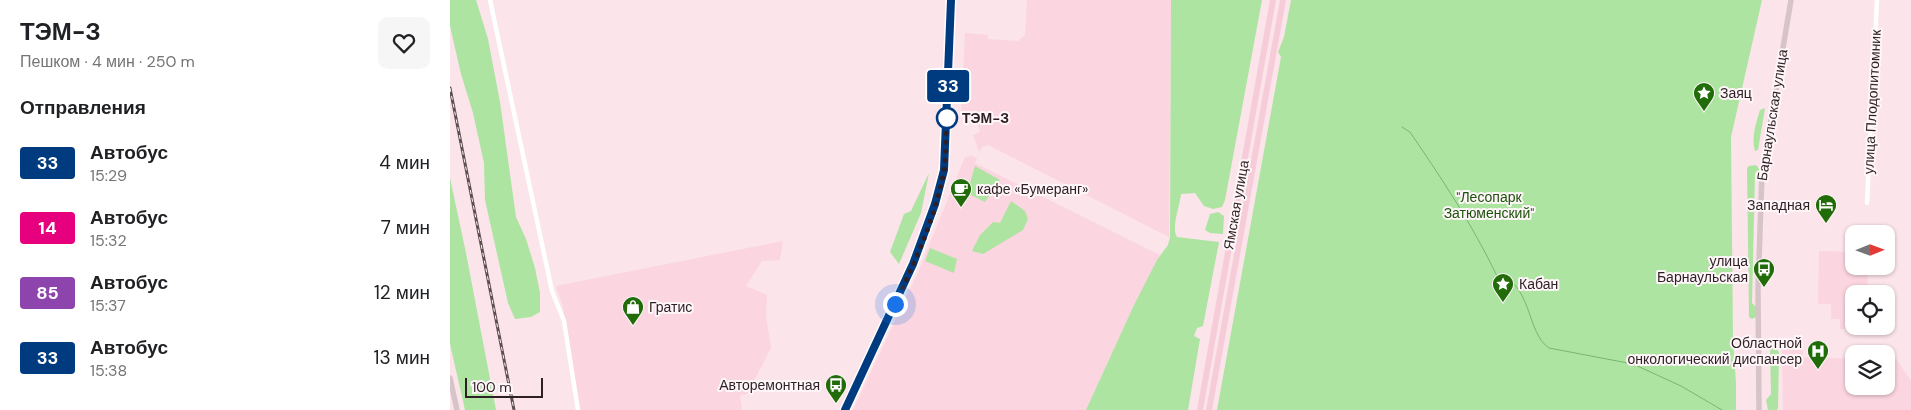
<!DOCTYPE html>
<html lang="ru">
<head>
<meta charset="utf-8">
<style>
	:root { --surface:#fff; --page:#f6f6f6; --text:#202124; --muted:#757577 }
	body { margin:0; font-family:"DM Sans",sans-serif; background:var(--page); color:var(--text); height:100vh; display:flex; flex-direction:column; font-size:19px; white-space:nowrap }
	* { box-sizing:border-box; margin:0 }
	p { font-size:16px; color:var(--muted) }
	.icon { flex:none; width:28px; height:28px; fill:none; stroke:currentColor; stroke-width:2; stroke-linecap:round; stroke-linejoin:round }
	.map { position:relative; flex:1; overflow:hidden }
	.details { display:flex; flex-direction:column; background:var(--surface); width:450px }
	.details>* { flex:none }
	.badge { padding:0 10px; border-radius:4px; font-size:18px; line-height:32px }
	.needle { width:32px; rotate:89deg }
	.controls { position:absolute; left:1395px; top:225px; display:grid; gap:10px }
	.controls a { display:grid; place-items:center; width:50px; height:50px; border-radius:10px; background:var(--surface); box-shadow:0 1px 4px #0004; font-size:25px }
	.scale { position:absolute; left:15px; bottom:12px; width:78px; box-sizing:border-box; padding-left:5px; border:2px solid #2d1f23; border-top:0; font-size:14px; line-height:18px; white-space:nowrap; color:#2d1f23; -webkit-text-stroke:4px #fef6f8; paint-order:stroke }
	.you { position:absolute; width:25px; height:25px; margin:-12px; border:4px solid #fff; border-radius:50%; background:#1a73e8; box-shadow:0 0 0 8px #1a73e833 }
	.map>.badge { position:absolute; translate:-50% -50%; box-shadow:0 0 0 2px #fff }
	h2 { padding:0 20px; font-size:19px; line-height:45px }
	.round { display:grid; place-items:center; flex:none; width:52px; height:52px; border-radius:10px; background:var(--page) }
	.overview { display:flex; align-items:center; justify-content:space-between; height:85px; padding:0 20px }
	h1 { font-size:24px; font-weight:700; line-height:38px }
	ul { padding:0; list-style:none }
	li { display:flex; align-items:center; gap:15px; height:65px; padding:0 20px }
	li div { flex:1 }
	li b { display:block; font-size:19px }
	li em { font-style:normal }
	li .badge { min-width:55px; font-weight:700; text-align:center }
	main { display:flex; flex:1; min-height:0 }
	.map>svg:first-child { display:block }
	.built { fill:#fbd5df }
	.green { fill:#ade4a1 }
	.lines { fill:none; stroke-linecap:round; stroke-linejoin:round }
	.stream { stroke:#7bb56e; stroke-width:1 }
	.street { stroke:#fff; stroke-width:4.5 }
	.secondary { stroke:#d7c4c9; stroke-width:5.5 }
	.primary { stroke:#f7ccd9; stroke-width:6 }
	.rail-casing { stroke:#5e4d52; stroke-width:3 }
	.rail { stroke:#fef6f8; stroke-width:1; stroke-dasharray:4; stroke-linecap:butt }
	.line-casing { stroke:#fff; stroke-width:11 }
	.line { stroke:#003b80; stroke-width:8 }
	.walk { stroke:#2d1f23; stroke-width:5; stroke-dasharray:0 9 }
	.stop-dot { fill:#fff; stroke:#003b80; stroke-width:2.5 }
	.labels { text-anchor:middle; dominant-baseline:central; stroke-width:4; stroke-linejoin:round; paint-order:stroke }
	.poi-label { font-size:14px; fill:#2d1f23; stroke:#fef6f8; text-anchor:start }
	.street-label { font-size:14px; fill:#2d1f23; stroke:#fef6f8 }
	.stop-label { font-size:14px; font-weight:bold; fill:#2d1f23; stroke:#fef6f8; text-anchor:start }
	.park-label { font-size:14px; fill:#1b530a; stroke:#fef6f8 }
</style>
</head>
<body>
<main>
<section class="details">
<div class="overview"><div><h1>ТЭМ-З</h1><p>Пешком · 4 мин · 250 m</p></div><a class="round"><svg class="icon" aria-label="heart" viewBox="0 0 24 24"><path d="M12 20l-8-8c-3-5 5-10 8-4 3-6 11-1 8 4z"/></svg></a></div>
<h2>Отправления</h2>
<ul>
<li><span class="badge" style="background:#003b80;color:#fff">33</span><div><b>Автобус</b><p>15:29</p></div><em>4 мин</em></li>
<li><span class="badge" style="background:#e6007e;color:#fff">14</span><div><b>Автобус</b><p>15:32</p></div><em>7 мин</em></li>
<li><span class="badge" style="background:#8e44ad;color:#fff">85</span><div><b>Автобус</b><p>15:37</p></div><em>12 мин</em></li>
<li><span class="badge" style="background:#003b80;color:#fff">33</span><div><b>Автобус</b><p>15:38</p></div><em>13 мин</em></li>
</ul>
</section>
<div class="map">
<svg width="1461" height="410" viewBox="0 0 1461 410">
	<rect width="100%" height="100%" fill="#fbe4ea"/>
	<g class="built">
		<path d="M577 0H721L719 237 538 145 532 147 529 152 523 135 530 132 528 124 515 118 511 114 515 33 538 35V39L568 41 575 35Z"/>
		<path d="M522 156 527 158 525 163 710 255 684 305 636 410H403L469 270 515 157Z"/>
		<path d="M333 241 330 260 312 261 296 286 317 295 316 316 321 348 297 394 290 395 292 410H130L113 307 106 286Z"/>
		<path d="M1369 251 1404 252V266H1418L1417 294H1404V326H1417V329H1390V319H1381V304H1368Z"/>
		<path d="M1332 349 1353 350V357L1404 359V386H1436V359H1446L1461 381V410H1333Z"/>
	</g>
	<g class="green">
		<path d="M0 0H26L38 39 50 102 66 217 76 239 85 268 90 293V312L81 317 65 319 58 303 35 200 34 163 23 113 11 74 0 26Z"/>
		<path d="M721 0H812L775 200 772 207 763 209 754 206 745 193 731 194C730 206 721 227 727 237L769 242 753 326 747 328 744 336 750 339 738 410H636L684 305 707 260 718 245 720 237Z"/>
		<path d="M841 0H1312L1281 137 1283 339 1286 383V410H767L831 57 828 52 834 37Z"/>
		<path d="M1315 108 1308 150 1305 151C1301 137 1306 123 1310 110Z"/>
		<path d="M1306 165 1310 170 1305 173 1302 303 1306 307V317L1302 319 1299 317 1297 168 1299 166Z"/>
		<path d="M525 166 550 180 535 202 517 193Z"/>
		<path d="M479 173 471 213 449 264 440 252 454 214 461 211Z"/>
		<path d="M0 178 16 253 46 410H15L0 344Z"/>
		<path d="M561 201 575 211 578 219 573 230 533 254 522 251 530 235 543 222 550 223Z"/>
		<path d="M768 212 774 216 773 234 760 233 755 230 760 214Z"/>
		<path d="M480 248 507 259 504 273 475 261Z"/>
		<path d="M1323 345 1326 346 1329 353 1328 408 1327 410H1318L1316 400 1321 394 1320 346Z"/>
	</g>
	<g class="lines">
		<path class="stream" d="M952 127 960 132C992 179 1022 224 1047 276 1082 281 1076 333 1099 348L1183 364 1231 386 1272 410"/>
		<g class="street">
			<path d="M40 0 102 291 114 321 128 410"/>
			<path d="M1417 203 1427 0"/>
		</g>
		<g class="secondary">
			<path d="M0 378 7 410"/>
			<path d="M395 410 463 264 485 204 494 170 501 0"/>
			<path d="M1309 410 1308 289 1312 173 1341 0"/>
		</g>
		<g class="primary">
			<path d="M750 410 823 0"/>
			<path d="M759 410 833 0"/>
		</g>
		<g class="rail-casing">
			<path id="rail" d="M0 88 64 410"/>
		</g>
		<use href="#rail" class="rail"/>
	</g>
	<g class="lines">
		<g class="line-casing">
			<path id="line" d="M395 410 463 264 485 204 494 170 501 0"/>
		</g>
		<use href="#line" class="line"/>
		<path class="walk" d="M445 304C465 262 485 218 494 171 497 154 495 136 497 118"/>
	</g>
	<defs>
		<g id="sight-pin" transform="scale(1.125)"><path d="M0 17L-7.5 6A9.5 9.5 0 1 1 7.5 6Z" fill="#216b09" stroke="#fef6f8"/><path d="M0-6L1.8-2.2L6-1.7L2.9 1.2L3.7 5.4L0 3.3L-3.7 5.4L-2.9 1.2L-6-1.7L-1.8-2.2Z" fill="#fff"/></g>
		<g id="cafe-pin" transform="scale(1.125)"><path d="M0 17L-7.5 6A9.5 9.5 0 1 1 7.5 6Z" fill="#216b09" stroke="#fef6f8"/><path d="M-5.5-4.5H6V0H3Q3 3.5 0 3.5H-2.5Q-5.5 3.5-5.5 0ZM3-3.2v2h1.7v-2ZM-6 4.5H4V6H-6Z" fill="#fff"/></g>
		<g id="hotel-pin" transform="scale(1.125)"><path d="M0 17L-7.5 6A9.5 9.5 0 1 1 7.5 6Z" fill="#216b09" stroke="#fef6f8"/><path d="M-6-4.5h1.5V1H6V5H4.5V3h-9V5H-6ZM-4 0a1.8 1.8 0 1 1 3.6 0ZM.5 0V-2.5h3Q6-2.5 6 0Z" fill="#fff"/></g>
		<g id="bus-pin" transform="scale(1.125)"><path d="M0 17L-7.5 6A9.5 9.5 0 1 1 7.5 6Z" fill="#216b09" stroke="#fef6f8"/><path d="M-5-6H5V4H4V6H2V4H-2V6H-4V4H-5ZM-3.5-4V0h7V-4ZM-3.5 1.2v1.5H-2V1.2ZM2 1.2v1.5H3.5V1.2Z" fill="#fff"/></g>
		<g id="shop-pin" transform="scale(1.125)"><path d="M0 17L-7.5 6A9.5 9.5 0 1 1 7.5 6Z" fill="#216b09" stroke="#fef6f8"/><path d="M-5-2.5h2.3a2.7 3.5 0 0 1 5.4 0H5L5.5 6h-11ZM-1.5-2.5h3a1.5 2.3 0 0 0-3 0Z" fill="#fff"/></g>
		<g id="hospital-pin" transform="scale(1.125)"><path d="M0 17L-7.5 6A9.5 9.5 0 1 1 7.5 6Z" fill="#216b09" stroke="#fef6f8"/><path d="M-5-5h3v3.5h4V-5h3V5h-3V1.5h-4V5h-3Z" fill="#fff"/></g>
	</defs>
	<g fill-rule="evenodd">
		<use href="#sight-pin" x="1254" y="93"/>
		<use href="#cafe-pin" x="511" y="189"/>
		<use href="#hotel-pin" x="1376" y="205"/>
		<use href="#bus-pin" x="1314" y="269"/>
		<use href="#sight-pin" x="1053" y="284"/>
		<use href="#shop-pin" x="183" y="307"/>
		<use href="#hospital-pin" x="1368" y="351"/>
		<use href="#bus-pin" x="386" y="385"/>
	</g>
	<circle class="stop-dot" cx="497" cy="118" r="10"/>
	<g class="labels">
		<g class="poi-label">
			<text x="1270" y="93">Заяц</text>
			<text x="527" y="189">кафе «Бумеранг»</text>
			<text x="1360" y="205" text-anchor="end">Западная</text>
			<text x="1298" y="261" text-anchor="end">улица<tspan x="1298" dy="16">Барнаульская</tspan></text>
			<text x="1069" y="284">Кабан</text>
			<text x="199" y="307">Гратис</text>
			<text x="1352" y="343" text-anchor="end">Областной<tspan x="1352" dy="16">онкологический диспансер</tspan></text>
			<text x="370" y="385" text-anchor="end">Авторемонтная</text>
		</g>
		<g class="street-label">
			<text transform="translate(1422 102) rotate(-87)">улица Плодопитомник</text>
			<text transform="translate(1322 115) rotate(-81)">Барнаульская улица</text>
			<text transform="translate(786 205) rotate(-80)">Ямская улица</text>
		</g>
		<g class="stop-label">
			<text x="512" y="118">ТЭМ-З</text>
		</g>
		<g class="park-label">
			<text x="1039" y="197">"Лесопарк<tspan x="1039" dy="16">Затюменский"</tspan></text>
		</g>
	</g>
</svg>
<div class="controls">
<a><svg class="needle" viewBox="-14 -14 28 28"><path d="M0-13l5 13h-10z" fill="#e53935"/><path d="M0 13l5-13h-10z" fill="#757577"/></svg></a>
<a><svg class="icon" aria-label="locate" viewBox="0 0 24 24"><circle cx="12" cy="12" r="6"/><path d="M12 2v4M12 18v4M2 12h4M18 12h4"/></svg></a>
<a><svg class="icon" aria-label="layers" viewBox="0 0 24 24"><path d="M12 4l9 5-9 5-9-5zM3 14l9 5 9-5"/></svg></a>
</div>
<div class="scale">100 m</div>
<div class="you" style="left:445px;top:304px"></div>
<b class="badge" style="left:498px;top:86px;background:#003b80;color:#fff">33</b>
</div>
</main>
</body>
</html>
